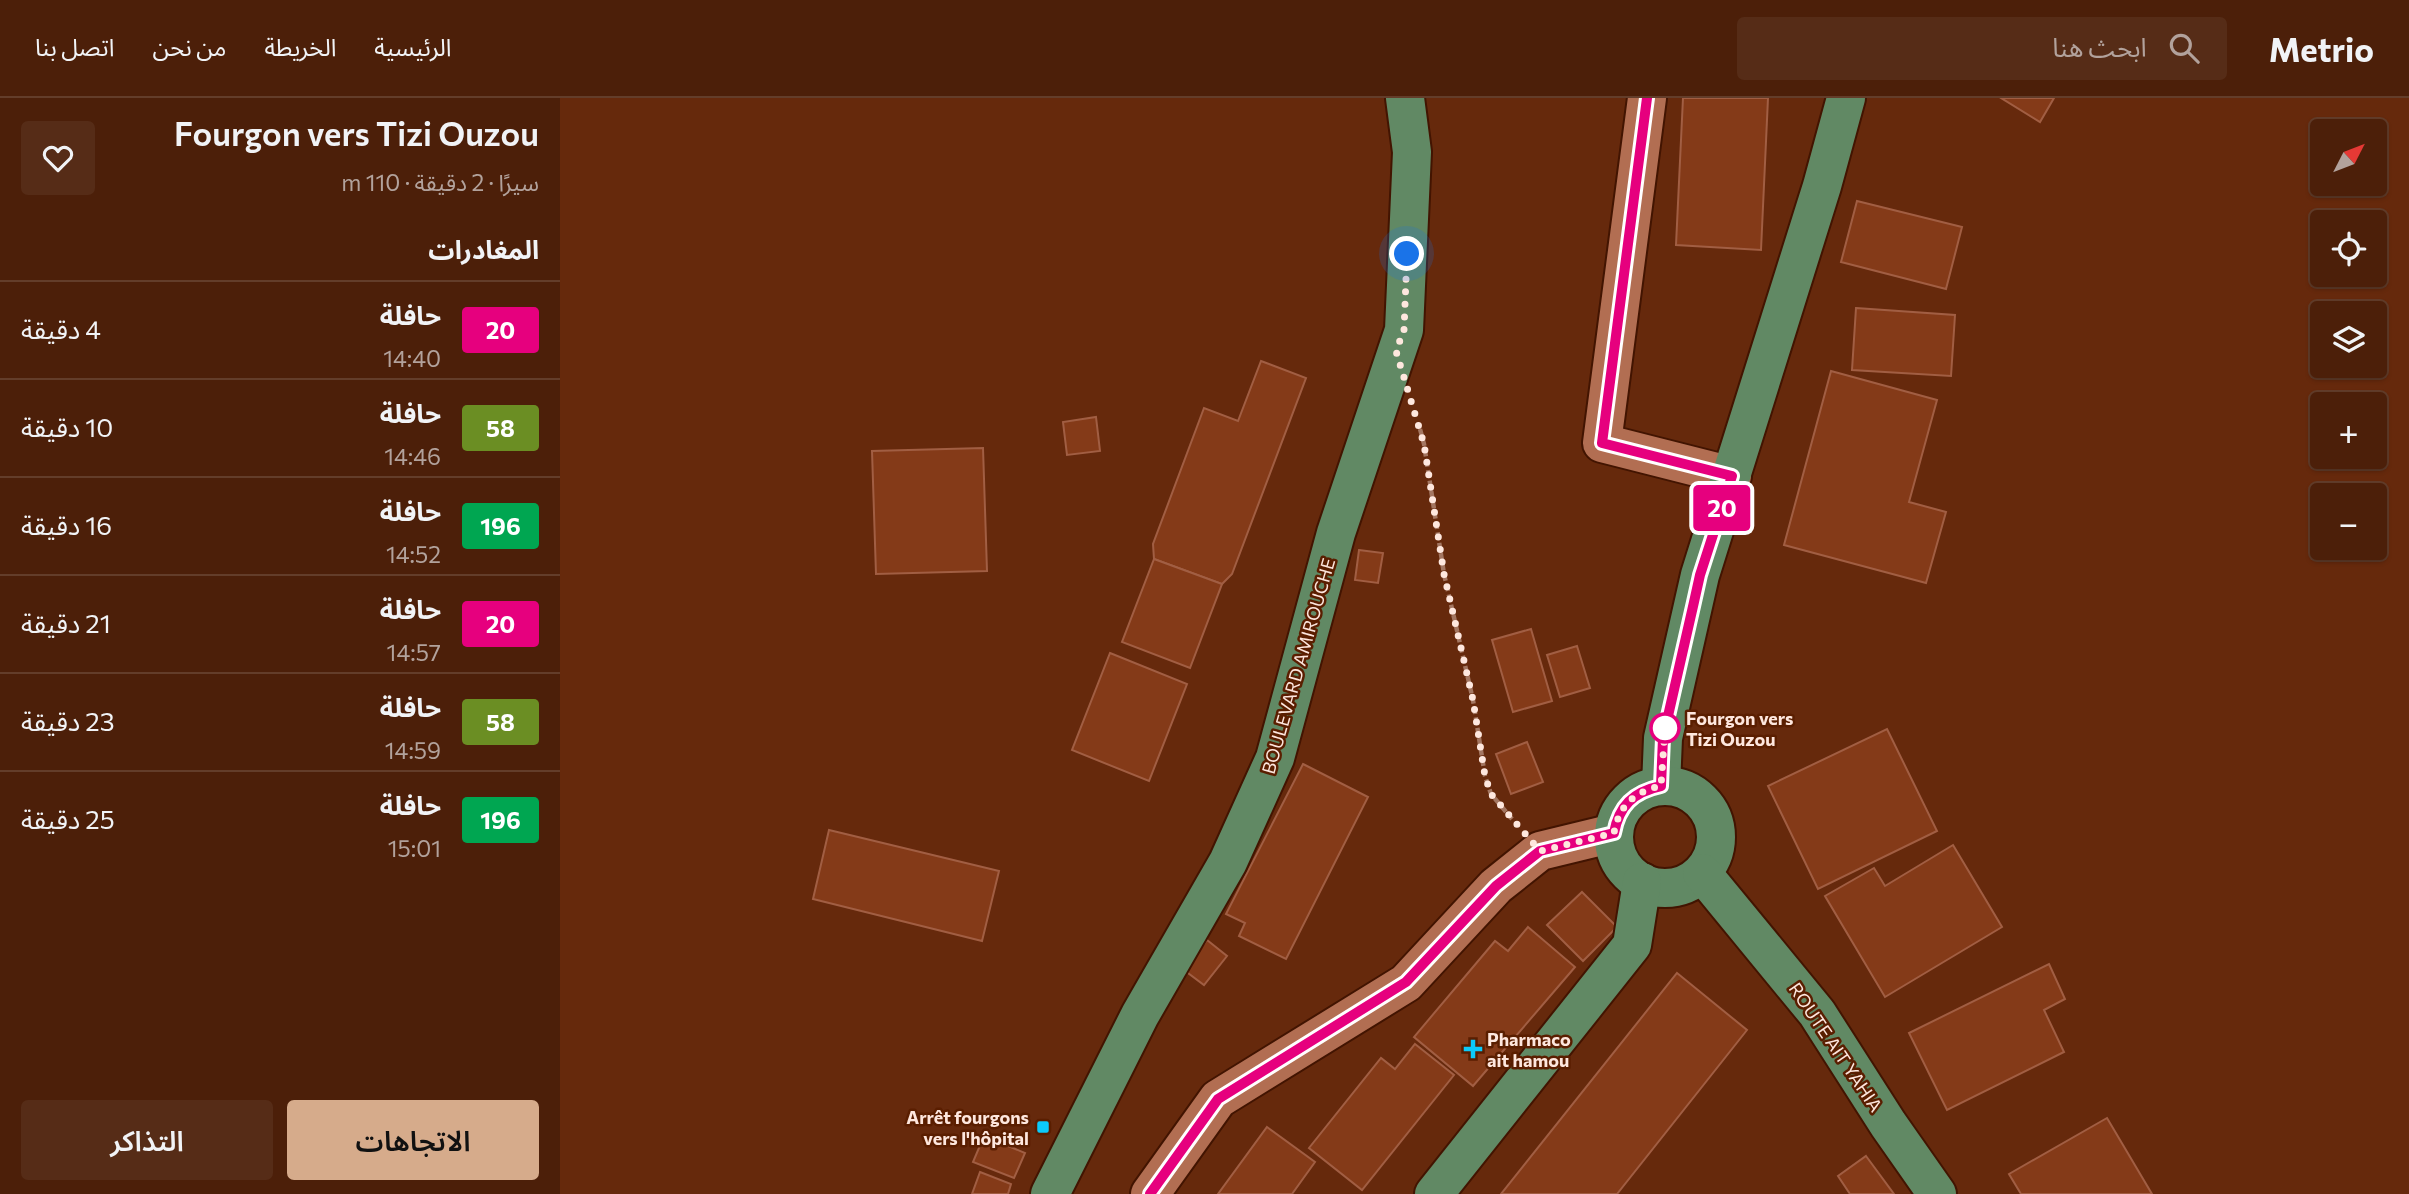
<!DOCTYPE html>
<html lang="ar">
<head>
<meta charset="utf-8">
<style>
	:root { --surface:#4c1f09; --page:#562c17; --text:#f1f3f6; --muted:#b2a29c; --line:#633d2a; --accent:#d6ab8b }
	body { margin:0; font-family:Commissioner,"Noto Sans Arabic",sans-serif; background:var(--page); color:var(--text); direction:rtl; height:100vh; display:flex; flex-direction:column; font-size:26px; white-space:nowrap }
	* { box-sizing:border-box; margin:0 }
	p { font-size:23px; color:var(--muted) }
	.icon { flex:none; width:38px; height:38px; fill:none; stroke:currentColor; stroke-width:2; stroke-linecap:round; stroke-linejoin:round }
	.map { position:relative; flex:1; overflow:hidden; direction:ltr }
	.side { display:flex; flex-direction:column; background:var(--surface); width:560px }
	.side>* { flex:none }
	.badge { padding:0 14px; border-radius:5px; font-size:24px; line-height:46px }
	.needle { width:46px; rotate:48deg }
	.fabs { position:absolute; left:1750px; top:21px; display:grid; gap:14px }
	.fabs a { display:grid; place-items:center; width:77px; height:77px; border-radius:7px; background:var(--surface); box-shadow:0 2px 5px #0004,0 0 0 2px var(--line); font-size:35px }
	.you { position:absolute; width:35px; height:35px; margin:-18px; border:5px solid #fff; border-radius:50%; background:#1a73e8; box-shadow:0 0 0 10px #1a73e833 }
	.map>.badge { position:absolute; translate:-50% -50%; box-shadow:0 0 0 4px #fff }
	h2 { padding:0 21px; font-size:26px; line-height:63px }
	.round { display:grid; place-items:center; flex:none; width:74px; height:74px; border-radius:7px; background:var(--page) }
	.head { display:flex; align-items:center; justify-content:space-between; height:119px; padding:0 21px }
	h1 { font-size:33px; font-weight:600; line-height:52px }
	.action { display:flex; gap:14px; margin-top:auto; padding:14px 21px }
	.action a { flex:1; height:80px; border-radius:7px; background:var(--accent); color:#111; font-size:28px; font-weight:600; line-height:80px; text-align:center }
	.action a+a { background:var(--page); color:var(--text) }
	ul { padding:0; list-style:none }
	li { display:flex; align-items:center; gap:21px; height:98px; padding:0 21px; border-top:2px solid var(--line) }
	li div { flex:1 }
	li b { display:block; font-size:26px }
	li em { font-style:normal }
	li .badge { min-width:77px; font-weight:700; text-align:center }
	header { display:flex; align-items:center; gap:42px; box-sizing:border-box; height:98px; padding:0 35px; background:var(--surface); border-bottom:2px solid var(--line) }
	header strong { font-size:33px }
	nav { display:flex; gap:38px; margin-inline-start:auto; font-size:24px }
	.search { width:490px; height:63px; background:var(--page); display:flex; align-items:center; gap:18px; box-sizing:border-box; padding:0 24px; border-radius:7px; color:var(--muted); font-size:26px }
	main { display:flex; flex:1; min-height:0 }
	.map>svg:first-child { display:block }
	.building { fill:#843a18; stroke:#a15e43; stroke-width:2 }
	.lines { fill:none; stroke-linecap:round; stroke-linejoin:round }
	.minor-casing { stroke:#421401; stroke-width:42 }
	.primary-casing { stroke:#421401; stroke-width:42 }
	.path { stroke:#a47661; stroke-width:4.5; stroke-dasharray:7 3.5; stroke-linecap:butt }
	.minor { stroke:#b26e52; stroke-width:38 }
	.primary { stroke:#618964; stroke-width:38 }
	.line-casing { stroke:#fff; stroke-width:16 }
	.line { stroke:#e6007e; stroke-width:10 }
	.walk { stroke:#fee7de; stroke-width:7; stroke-dasharray:0 12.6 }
	.stop-dot { fill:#fff; stroke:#e6007e; stroke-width:3.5 }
	.poi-dot { fill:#0ccafa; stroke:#5a1e00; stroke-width:2.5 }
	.labels { text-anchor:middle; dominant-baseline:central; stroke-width:5; stroke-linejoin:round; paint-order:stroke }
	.street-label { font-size:18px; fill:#fee7de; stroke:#5a1e00 }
	.stop-label { font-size:18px; font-weight:bold; fill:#fee7de; stroke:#5a1e00; text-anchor:start }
	.poi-label { font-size:18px; font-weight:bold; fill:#fee7de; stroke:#5a1e00; text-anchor:start }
</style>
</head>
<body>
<header>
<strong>Metrio</strong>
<div class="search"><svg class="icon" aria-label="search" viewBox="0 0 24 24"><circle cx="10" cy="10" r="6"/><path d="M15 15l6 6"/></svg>ابحث هنا</div>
<nav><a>الرئيسية</a><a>الخريطة</a><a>من نحن</a><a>اتصل بنا</a></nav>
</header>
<main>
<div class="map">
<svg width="1849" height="1096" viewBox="0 0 1849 1096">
	<rect width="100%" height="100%" fill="#66290c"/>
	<g class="building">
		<path d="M1123 0H1208L1201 152 1116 147Z"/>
		<path d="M1441 0H1494L1480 24Z"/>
		<path d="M1297 103 1402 129 1386 191 1281 164Z"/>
		<path d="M1296 210 1395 217 1391 278 1292 272Z"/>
		<path d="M701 263 746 280 672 476 662 486 594 461 593 446 644 310 678 323Z"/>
		<path d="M1271 273 1377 302 1349 404 1386 414 1366 485 1224 447Z"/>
		<path d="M536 319 540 353 507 357 503 324Z"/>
		<path d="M423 350 427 473 316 476 312 353Z"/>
		<path d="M799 452 823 455 818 485 795 482Z"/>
		<path d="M594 461 662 486 630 570 562 544Z"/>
		<path d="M971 531 992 603 953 614 932 542Z"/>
		<path d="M1017 548 1030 590 1000 599 987 557Z"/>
		<path d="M550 555 627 586 589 683 512 652Z"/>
		<path d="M1327 631 1377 733 1258 791 1208 688Z"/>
		<path d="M967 644 983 684 951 696 936 656Z"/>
		<path d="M743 666 808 699 726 861 679 838 685 825 666 816Z"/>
		<path d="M269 732 439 773 422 843 253 801Z"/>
		<path d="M1393 747 1442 829 1325 899 1265 798 1314 770 1325 788Z"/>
		<path d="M1022 794 1057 829 1023 863 987 827Z"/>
		<path d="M968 829 1015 869 913 988 854 939 935 843 948 853Z"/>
		<path d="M647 842 667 858 644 887 624 872Z"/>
		<path d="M1489 866 1505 901 1484 912 1504 954 1387 1012 1349 935Z"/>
		<path d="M1117 875 1187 932 1057 1096H941Z"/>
		<path d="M855 946 894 977 802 1092 749 1050 821 960 835 971Z"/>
		<path d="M1547 1020 1592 1096H1461L1449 1076Z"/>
		<path d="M707 1029 755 1064 732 1096H658Z"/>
		<path d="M424 1038 465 1055 454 1080 413 1064Z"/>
		<path d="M1306 1058 1334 1096H1290L1278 1078Z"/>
		<path d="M420 1074 451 1086 448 1096H412Z"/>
	</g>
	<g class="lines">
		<g class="minor-casing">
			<g id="minor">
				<path d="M1087 0 1042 345 1172 378"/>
				<path d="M590 1096 658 1001 846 885 936 788 980 753 1054 735"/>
			</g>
		</g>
		<g class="primary-casing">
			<g id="primary">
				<path d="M1101 688 1103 640 1140 477 1262 88 1286 0"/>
				<circle cx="1105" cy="739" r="51"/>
				<path d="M1142 775 1257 915 1328 1026 1377 1096"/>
				<path d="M490 1096 580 917 668 764 715 660 776 435 844 232 852 54 845 0"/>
				<path d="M874 1096 1072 847 1082 784"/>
			</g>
		</g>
		<path class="path" d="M860 331 864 346 884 476 913 602 925 678 931 696 952 721"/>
		<use href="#minor" class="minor"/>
		<use href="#primary" class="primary"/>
	</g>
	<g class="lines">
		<g class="line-casing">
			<path id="line" d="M590 1096 658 1001 846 884 936 788 980 753 1054 735C1059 708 1073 694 1101 688L1103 640 1134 504 1140 477 1172 378 1042 345 1087 0"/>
		</g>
		<use href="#line" class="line"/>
		<path class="walk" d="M847 156 844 232 836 253 864 346 884 476 913 602 925 678 931 696 980 753 1054 735C1059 708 1073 694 1101 688L1105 630"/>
	</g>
	<circle class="stop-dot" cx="1105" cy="630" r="14"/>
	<g class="poi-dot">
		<path d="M909.5 940.5h7v7h7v7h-7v7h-7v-7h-7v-7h7z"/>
		<rect x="476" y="1022" width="14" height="14" rx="3.5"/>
	</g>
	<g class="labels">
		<g class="street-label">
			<text transform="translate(738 568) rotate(-74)">BOULEVARD AMIROUCHE</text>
			<text transform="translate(1276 949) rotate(56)">ROUTE AIT YAHIA</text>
		</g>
		<g class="stop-label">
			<text x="1126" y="620">Fourgon vers<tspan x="1126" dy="21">Tizi Ouzou</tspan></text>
		</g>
		<g class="poi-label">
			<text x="927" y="941">Pharmaco<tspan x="927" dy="21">ait hamou</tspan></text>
			<text x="469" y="1019" text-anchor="end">Arrêt fourgons<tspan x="469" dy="21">vers l'hôpital</tspan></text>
		</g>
	</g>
</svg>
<div class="fabs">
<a><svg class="needle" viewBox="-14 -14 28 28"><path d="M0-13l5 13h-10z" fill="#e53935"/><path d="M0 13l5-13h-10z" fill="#b2a29c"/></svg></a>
<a><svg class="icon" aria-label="locate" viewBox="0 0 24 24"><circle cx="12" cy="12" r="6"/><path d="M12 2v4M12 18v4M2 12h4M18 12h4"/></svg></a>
<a><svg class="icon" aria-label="layers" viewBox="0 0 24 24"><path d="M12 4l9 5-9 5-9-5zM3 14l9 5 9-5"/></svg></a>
<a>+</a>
<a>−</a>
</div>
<div class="you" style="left:847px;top:156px"></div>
<b class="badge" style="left:1162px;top:410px;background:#e6007e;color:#fff">20</b>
</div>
<section class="side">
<div class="head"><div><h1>Fourgon vers Tizi Ouzou</h1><p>سيرًا · 2 دقيقة · 110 m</p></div><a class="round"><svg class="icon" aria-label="heart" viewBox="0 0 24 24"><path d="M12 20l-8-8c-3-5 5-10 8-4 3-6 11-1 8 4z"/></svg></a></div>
<h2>المغادرات</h2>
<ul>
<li><span class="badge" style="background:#e6007e;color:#fff">20</span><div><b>حافلة</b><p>14:40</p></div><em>4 دقيقة</em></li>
<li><span class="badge" style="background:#6b8e23;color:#fff">58</span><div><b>حافلة</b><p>14:46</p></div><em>10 دقيقة</em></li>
<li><span class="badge" style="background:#00a651;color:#fff">196</span><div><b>حافلة</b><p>14:52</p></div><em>16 دقيقة</em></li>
<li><span class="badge" style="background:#e6007e;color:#fff">20</span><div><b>حافلة</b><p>14:57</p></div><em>21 دقيقة</em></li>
<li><span class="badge" style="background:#6b8e23;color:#fff">58</span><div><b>حافلة</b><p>14:59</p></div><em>23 دقيقة</em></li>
<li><span class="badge" style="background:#00a651;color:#fff">196</span><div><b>حافلة</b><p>15:01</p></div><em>25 دقيقة</em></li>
</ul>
<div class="action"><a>الاتجاهات</a><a>التذاكر</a></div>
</section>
</main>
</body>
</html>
